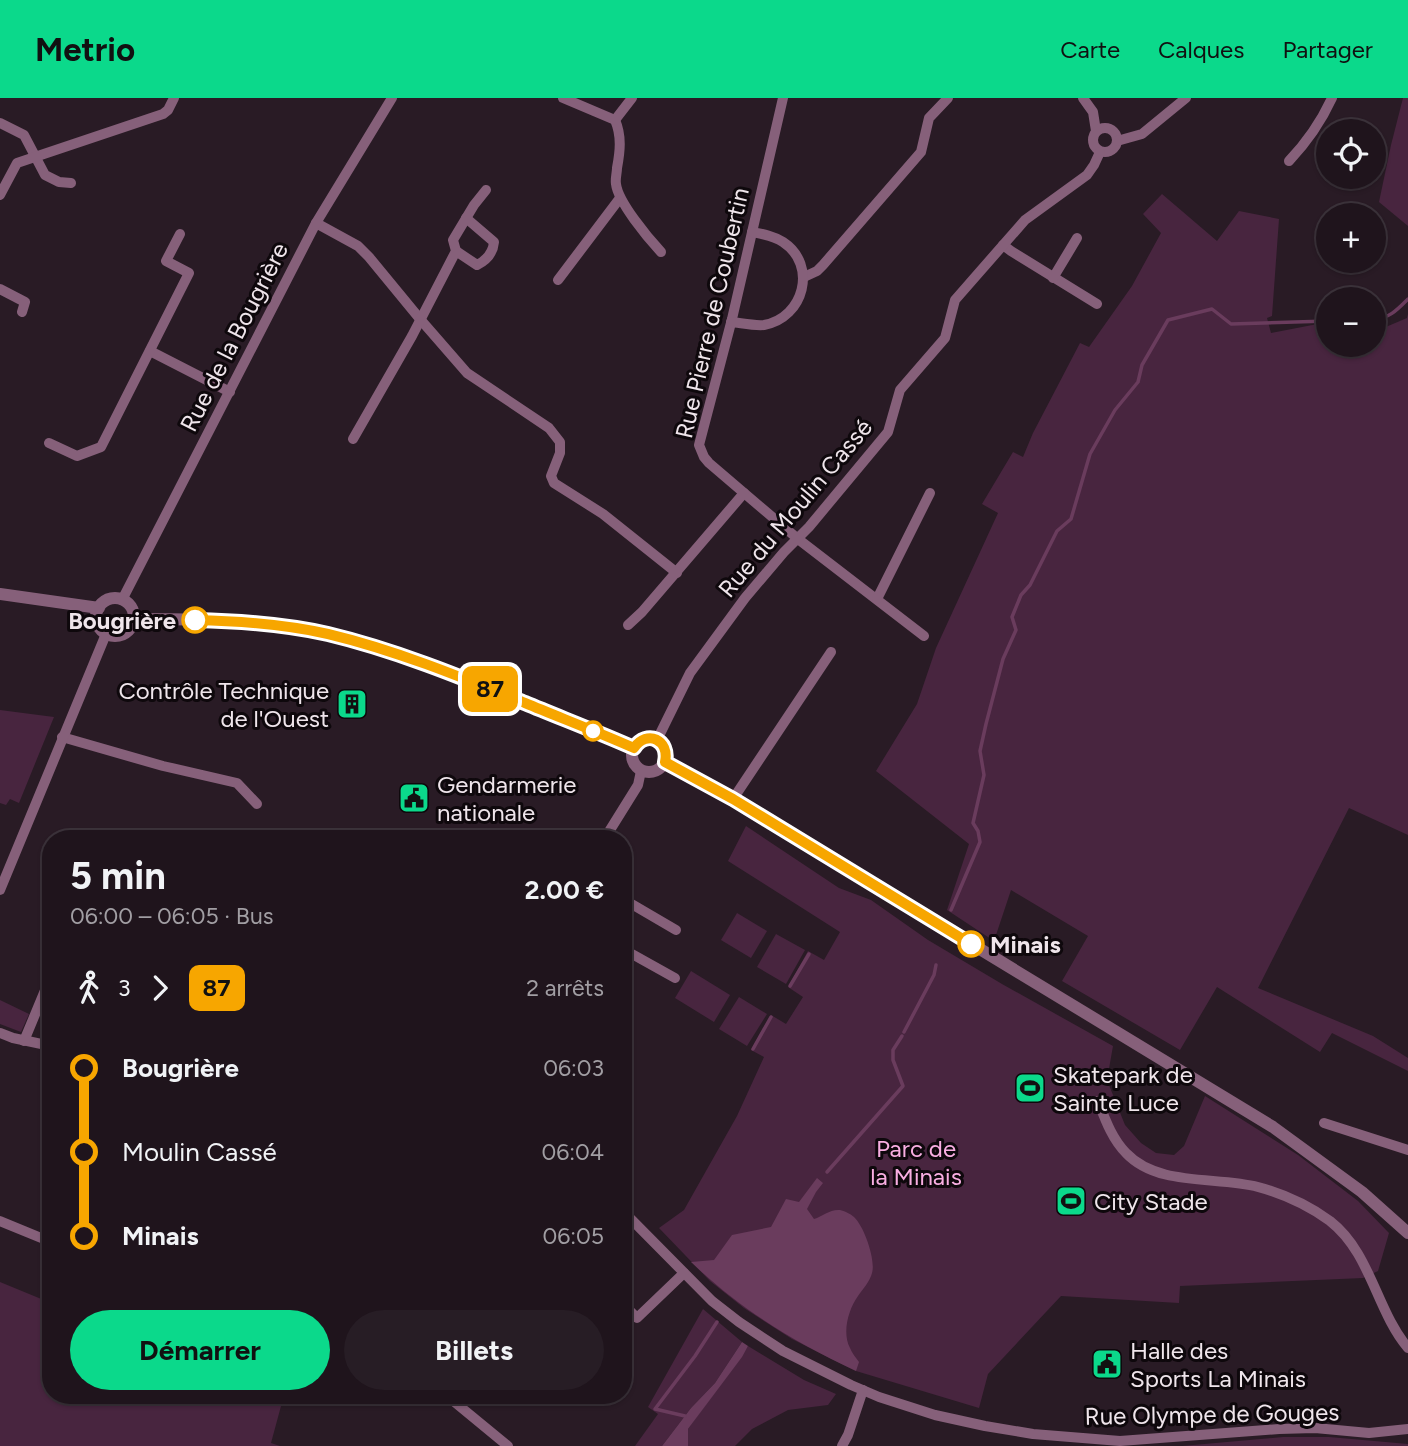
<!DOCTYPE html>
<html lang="fr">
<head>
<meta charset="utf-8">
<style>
	:root { --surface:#1f141c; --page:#271d25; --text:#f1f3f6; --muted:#a19ea3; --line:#3c333b; --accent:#0bd98b }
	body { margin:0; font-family:Figtree,sans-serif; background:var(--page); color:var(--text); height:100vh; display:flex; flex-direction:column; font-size:26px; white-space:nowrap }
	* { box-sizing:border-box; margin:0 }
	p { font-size:23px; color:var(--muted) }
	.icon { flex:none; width:38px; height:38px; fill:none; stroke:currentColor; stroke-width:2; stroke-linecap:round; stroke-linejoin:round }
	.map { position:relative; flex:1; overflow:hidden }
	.panel { position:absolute; left:42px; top:732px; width:590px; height:574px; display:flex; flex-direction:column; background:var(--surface); border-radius:28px; box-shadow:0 2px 5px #0004,0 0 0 2px var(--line) }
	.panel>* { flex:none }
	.badge { padding:0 14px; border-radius:10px; font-size:24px; line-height:46px }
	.tools { position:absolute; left:1316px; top:21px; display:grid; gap:14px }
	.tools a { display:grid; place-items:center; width:70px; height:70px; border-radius:50%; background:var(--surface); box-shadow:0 2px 5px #0004,0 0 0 2px var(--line); font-size:35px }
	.map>.badge { position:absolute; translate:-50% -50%; box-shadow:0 0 0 4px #fff }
	.legs { display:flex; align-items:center; gap:10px; height:77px; padding:0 28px; font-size:23px }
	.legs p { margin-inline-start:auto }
	.overview { display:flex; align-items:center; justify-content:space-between; height:119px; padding:0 28px }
	h1 { font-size:38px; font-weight:700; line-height:52px }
	.primary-button { display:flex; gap:14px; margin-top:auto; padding:14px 28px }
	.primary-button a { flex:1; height:80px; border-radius:42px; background:var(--accent); color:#111; font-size:28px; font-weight:700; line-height:80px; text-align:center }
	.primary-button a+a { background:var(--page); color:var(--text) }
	ul { padding:0 28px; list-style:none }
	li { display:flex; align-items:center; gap:24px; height:84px; font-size:26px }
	li i { display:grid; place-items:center; width:10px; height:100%; margin:0 9px; background:currentColor }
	li i::after { content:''; width:18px; height:18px; margin:-9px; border:5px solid; border-radius:50%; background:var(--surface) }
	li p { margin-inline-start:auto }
	li:first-child i { background:linear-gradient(#0000 50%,currentColor 0) }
	li:last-child i { background:linear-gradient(currentColor 50%,#0000 0) }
	header { display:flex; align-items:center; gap:42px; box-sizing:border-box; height:98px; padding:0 35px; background:var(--accent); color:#111 }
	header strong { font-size:33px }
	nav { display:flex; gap:38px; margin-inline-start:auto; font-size:24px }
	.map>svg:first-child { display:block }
	.green { fill:#48253f }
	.water { fill:#6a3c5d }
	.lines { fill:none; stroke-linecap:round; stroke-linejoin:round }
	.stream { stroke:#6a3c5d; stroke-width:3.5 }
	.minor { stroke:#86607a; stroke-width:10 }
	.tertiary { stroke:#86607a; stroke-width:12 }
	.line-1-casing { stroke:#fff; stroke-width:16 }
	.line-1 { stroke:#f7a600; stroke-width:10 }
	.stop-1-dot { fill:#fff; stroke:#f7a600; stroke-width:3.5 }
	.labels { text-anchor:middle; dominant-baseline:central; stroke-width:6; stroke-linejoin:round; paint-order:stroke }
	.street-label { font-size:24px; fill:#efe5eb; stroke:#0e080c }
	.stop-label { font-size:24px; font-weight:bold; fill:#efe5eb; stroke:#0e080c; text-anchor:end }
	.poi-label { font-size:24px; fill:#efe5eb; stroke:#0e080c; text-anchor:start }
	.park-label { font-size:24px; fill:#f9aee2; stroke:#0e080c }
</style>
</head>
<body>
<header>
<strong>Metrio</strong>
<nav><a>Carte</a><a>Calques</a><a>Partager</a></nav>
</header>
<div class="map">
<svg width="1408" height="1348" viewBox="0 0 1408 1348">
	<rect width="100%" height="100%" fill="#291b25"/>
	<g class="green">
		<path d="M1403 0H1408V128L1379 104 1391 47Z"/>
		<path d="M1162 96 1217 143 1239 113 1279 121 1272 218 1267 220 1271 235 1328 224V247H1374V234L1407 220 1408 216V737L1349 710 1258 890 1373 938 1408 960V973L1332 935 1320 954 1217 889 1180 952 1062 883 1088 838 1011 792 994 843 947 812 969 746 876 673 917 606 936 550 998 415 982 406 1013 354 1023 359 1033 335 1080 245 1089 249 1132 188 1161 135 1143 116Z"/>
		<path d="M0 612 54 619 19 705 10 701 6 707 0 705Z"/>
		<path d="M746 728 839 790 871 802 928 842 1002 886 1113 948 1107 982 1125 1027 1141 1045 1156 1055 1174 1057 1184 1048 1205 998 1298 1057 1358 1103 1389 1135 1378 1173 1363 1180 1180 1188 1179 1205 1061 1198 988 1276 979 1310 856 1273 792 1241 744 1210 710 1183 659 1130 684 1112 737 1018 764 959 751 952 771 917 786 926 803 899 788 889 808 853 824 862 840 834 728 763Z"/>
		<path d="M737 815 767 833 751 860 721 842Z"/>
		<path d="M776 836 805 852 786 886 757 869Z"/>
		<path d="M691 873 730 897 714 924 675 900Z"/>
		<path d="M739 899 767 916 747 948 719 931Z"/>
		<path d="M0 902 29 916 21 934 0 926Z"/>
		<path d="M0 1184 51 1205V1297H284L271 1345 280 1348H0Z"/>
		<path d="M703 1211 742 1244 715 1285 691 1310 662 1348H635L658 1316 648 1309Z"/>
		<path d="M748 1248 804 1282 836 1296 828 1307 788 1312 752 1331 735 1348H688V1331Z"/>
		<path d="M1283 1339H1329L1408 1346V1348H1182Z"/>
	</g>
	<g class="water">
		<path d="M817 1080 823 1085 816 1094 807 1111 814 1121C823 1118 830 1111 840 1112 844 1113 851 1116 854 1119 864 1128 876 1162 872 1175 870 1183 863 1191 858 1198 848 1212 842 1235 850 1250 852 1255 856 1260 859 1264L856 1273C794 1244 741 1212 691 1164L714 1162 732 1137 771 1129 786 1101 799 1104Z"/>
		<path d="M742 1244 748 1248 742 1259 688 1331V1348H662L691 1310 715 1285Z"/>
	</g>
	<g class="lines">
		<g class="stream">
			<path d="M1374 221C1389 221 1398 211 1408 201"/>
			<path d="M951 812 980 744 978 733 973 725 984 677 980 653 986 626 1003 561 1016 532 1012 519 1021 497 1030 487 1057 433 1071 421 1090 356 1115 312 1138 284 1142 267 1168 222 1212 211 1231 226 1328 223"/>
			<path d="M790 888 809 856"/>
			<path d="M904 934 934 877 936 867"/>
			<path d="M753 951 771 919"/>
			<path d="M827 1074 903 988 893 962V952L902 938"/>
			<path d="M685 1318 655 1311 695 1258 717 1224"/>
		</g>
		<g class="minor">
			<path d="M563 0 615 22C622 38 620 54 617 70 617 75 615 81 616 86 618 104 648 140 661 154"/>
			<path d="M783 0 732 221 699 347 704 359 709 365 798 441 924 538"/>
			<path d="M1083 0 1093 14 1096 33"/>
			<path d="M615 22 632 0"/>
			<path d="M0 25 24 37 45 77 59 84 71 85"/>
			<circle cx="1105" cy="42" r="12"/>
			<path d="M1117 43 1142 36 1186 0"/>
			<path d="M1289 63C1307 44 1321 24 1332 0"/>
			<path d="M0 97 17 65 163 16 168 12 174 0"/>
			<path d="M316 125 358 148 369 159 420 221 467 275 549 330 560 344V355L551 378 554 385 603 416 677 475"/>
			<path d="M1003 147 1011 153 1097 206"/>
			<path d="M456 153 477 167C487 162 493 155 494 144L466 120"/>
			<path d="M804 179 817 173 823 167 921 54 929 20 948 0"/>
			<path d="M1053 180 1077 140"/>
			<path d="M558 182 620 100"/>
			<path d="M0 191 25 204 22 214"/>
			<path d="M731 224C741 225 754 228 764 227 804 220 818 167 783 144 774 138 763 136 752 134"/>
			<path d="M150 253 230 294"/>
			<path d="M353 341 412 238 456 153 453 142 474 107 486 92"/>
			<path d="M49 345 77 358 101 349 189 175 166 163 180 136"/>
			<path d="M877 501 930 395"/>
			<path d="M122 502 316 125 392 0"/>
			<path d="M628 527 642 514 744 395"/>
			<path d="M62 639 163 668 237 685 257 706"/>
			<path d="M657 642 690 575 745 500 784 454 809 429 888 334 900 292 945 240 955 202 1025 122 1087 77 1094 67 1100 54"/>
			<path d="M733 701 831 554"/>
			<path d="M605 740 638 687 641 673"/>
			<path d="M0 792 106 536"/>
			<path d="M623 801 676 832"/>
			<path d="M623 851 675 880"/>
			<path d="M0 935 13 940 51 948"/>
			<path d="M24 943 51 878"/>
			<path d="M1098 1003C1105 1021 1112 1041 1126 1055 1158 1089 1217 1078 1258 1089 1284 1096 1308 1107 1330 1123 1371 1155 1376 1212 1408 1250"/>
			<path d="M1324 1025 1408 1052"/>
			<path d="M623 1113 712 1203 739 1224 783 1253 851 1287 879 1299 935 1317 985 1328 1033 1336 1120 1343 1279 1331 1315 1330 1369 1335 1408 1331"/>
			<path d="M0 1123 51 1144"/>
			<path d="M623 1206 637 1220 684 1175"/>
			<path d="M446 1297 508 1348"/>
			<path d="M842 1348 848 1337 863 1292"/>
		</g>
		<g class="tertiary">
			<path d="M0 496 99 510"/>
			<circle cx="115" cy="519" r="19"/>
			<path d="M134 521C187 521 241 521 293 530 370 543 444 572 515 601 555 617 595 632 633 650"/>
			<circle cx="649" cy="657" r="17"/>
			<path d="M665 664 733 701 1273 1029 1362 1094 1408 1135"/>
		</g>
	</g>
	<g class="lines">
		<g class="line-1-casing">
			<path id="line-1" d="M195 522C241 523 284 526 328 536 395 552 461 579 525 605 561 620 598 634 634 650 647 631 670 642 665 664L733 701 971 846"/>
		</g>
		<use href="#line-1" class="line-1"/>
	</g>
	<defs>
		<g id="building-square" transform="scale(1.575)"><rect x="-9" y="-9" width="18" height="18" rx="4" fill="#0bd98b" stroke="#0e080c"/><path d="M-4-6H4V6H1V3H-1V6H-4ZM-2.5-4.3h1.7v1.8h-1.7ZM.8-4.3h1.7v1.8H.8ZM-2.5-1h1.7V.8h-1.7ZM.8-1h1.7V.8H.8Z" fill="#111"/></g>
		<g id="civic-square" transform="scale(1.575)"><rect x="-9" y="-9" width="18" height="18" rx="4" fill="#0bd98b" stroke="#0e080c"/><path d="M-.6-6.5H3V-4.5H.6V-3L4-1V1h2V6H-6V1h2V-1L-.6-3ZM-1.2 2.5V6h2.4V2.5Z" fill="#111"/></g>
		<g id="stadium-square" transform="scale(1.575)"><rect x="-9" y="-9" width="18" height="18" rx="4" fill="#0bd98b" stroke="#0e080c"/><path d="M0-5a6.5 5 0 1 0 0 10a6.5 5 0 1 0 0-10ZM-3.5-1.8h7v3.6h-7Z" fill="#111"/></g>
	</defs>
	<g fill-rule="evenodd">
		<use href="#building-square" x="352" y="606"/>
		<use href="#civic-square" x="414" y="700"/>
		<use href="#stadium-square" x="1030" y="990"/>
		<use href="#stadium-square" x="1071" y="1103"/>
		<use href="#civic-square" x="1107" y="1266"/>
	</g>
	<g class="stop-1-dot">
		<circle cx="195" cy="522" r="12"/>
		<circle cx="593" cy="633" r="9"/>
		<circle cx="971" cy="846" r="12"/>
	</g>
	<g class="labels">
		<g class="street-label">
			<text transform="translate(712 215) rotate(-77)">Rue Pierre de Coubertin</text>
			<text transform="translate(234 239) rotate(-63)">Rue de la Bougrière</text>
			<text transform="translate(795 410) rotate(-50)">Rue du Moulin Cassé</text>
			<text transform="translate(1212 1316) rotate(-1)">Rue Olympe de Gouges</text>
		</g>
		<g class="stop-label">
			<text x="176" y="522">Bougrière</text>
			<text x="990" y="846" text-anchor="start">Minais</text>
		</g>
		<g class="poi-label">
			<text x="329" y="592" text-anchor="end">Contrôle Technique<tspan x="329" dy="28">de l'Ouest</tspan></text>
			<text x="437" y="686">Gendarmerie<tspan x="437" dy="28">nationale</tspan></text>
			<text x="1053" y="976">Skatepark de<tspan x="1053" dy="28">Sainte Luce</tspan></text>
			<text x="1094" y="1103">City Stade</text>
			<text x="1130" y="1252">Halle des<tspan x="1130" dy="28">Sports La Minais</tspan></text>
		</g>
		<g class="park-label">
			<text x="916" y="1050">Parc de<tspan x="916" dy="28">la Minais</tspan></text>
		</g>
	</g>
</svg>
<div class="tools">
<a><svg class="icon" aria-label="locate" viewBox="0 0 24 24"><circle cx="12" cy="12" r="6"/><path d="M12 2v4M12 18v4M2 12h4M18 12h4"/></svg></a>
<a>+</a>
<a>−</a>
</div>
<b class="badge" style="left:490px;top:591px;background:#f7a600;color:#111">87</b>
<section class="panel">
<div class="overview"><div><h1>5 min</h1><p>06:00 – 06:05 · Bus</p></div><b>2.00 €</b></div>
<div class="legs"><svg class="icon" aria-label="walk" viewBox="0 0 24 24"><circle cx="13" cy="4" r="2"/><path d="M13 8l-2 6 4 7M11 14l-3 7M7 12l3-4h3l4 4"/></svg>3<svg class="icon" aria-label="forward" viewBox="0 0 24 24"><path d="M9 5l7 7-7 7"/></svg><b class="badge" style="background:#f7a600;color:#111">87</b><p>2 arrêts</p></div>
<ul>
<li><i style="color:#f7a600"></i><b>Bougrière</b><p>06:03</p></li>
<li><i style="color:#f7a600"></i><span>Moulin Cassé</span><p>06:04</p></li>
<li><i style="color:#f7a600"></i><b>Minais</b><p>06:05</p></li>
</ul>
<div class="primary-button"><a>Démarrer</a><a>Billets</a></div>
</section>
</div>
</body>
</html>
